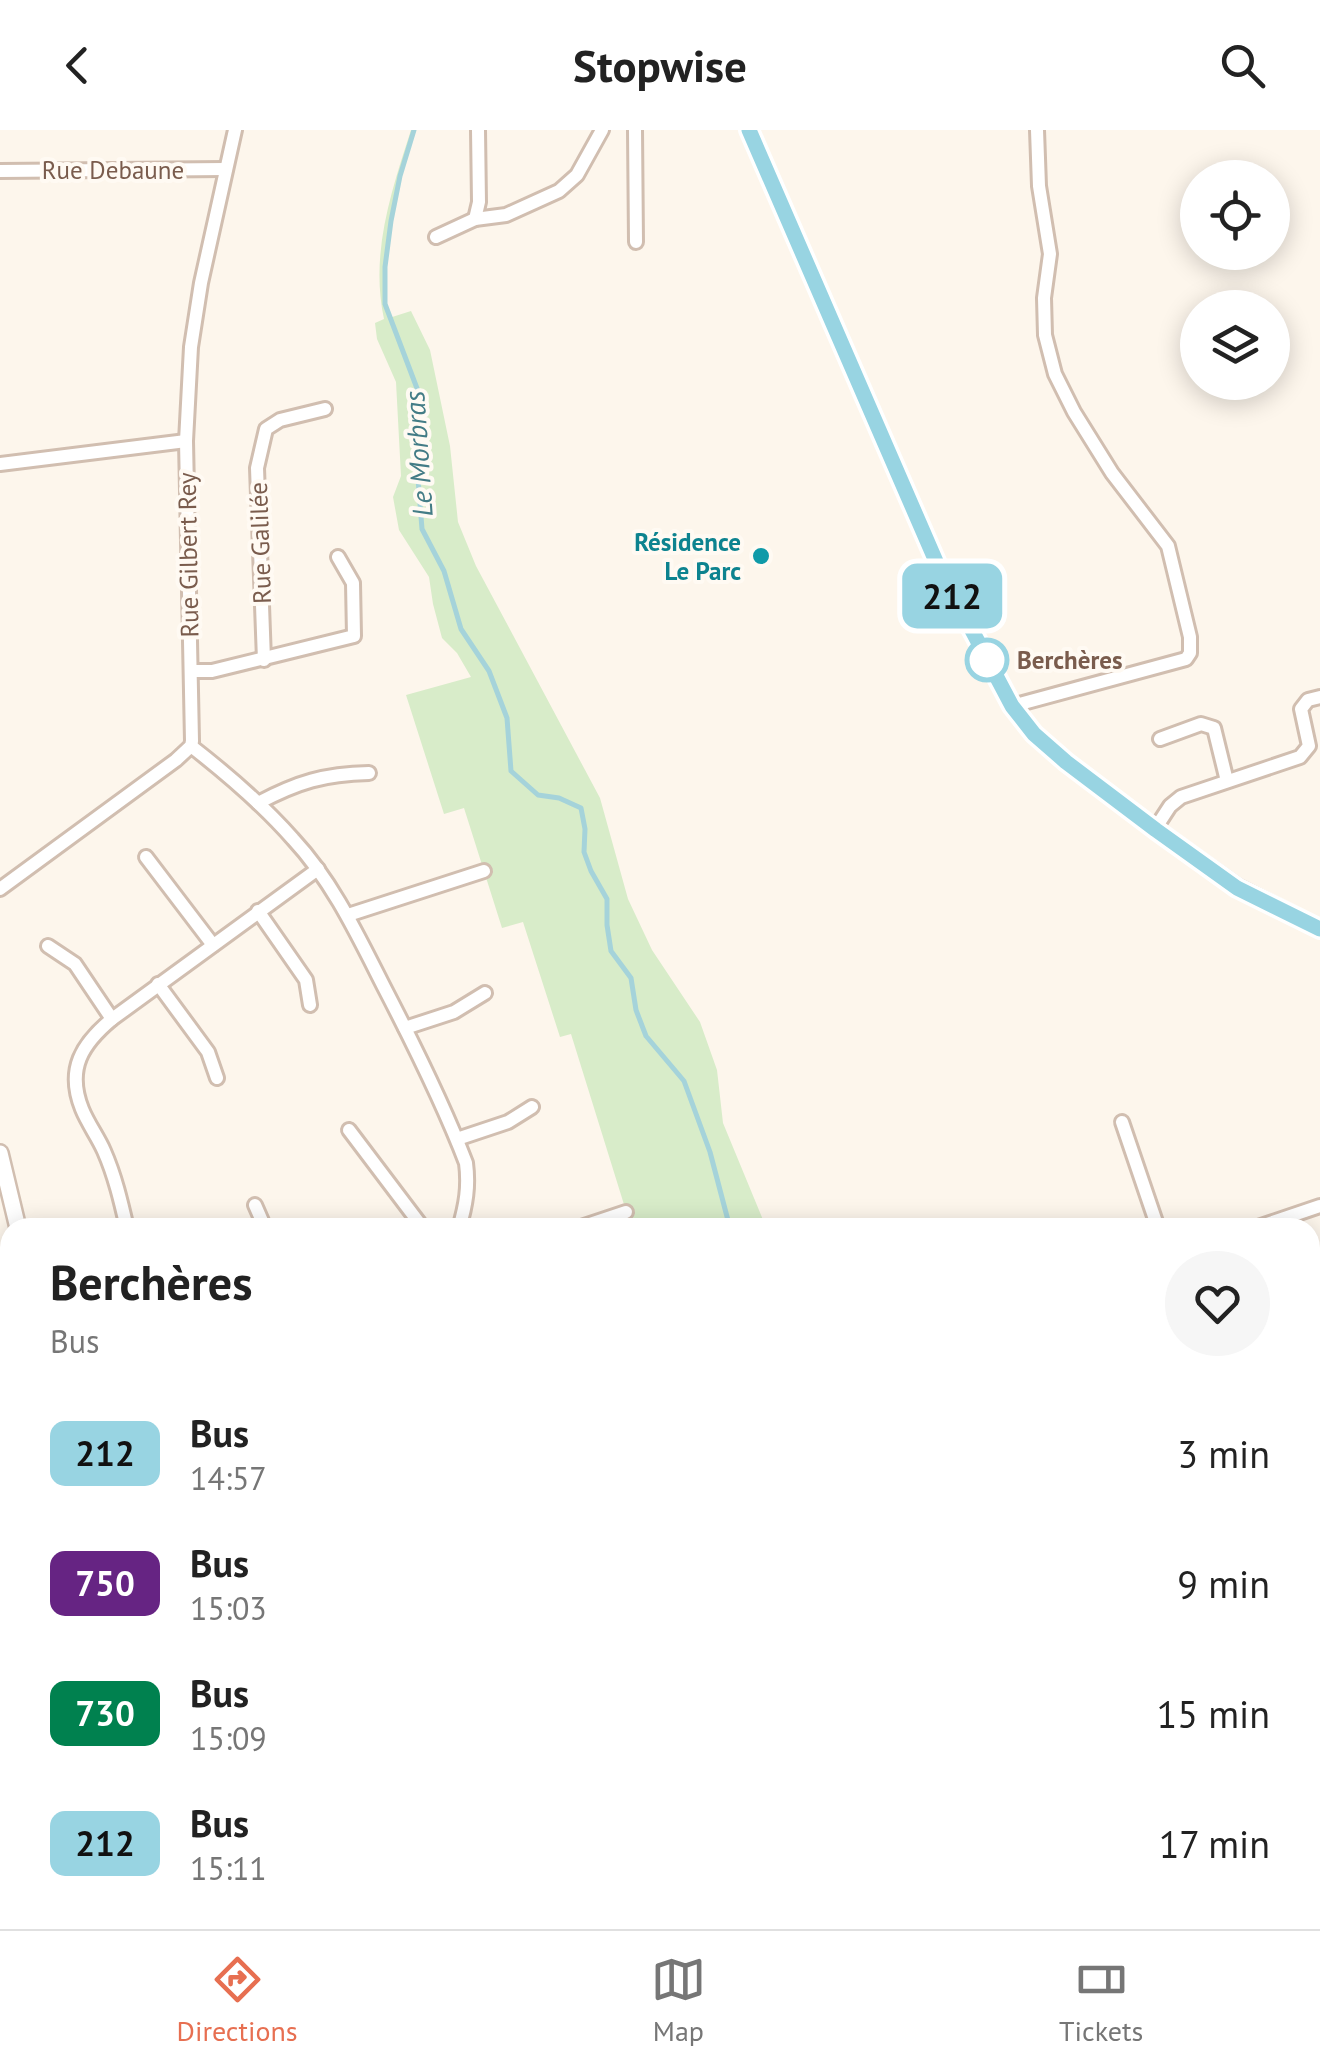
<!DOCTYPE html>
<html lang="en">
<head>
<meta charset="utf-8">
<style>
	:root { --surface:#fff; --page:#f6f6f6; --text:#222; --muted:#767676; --line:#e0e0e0; --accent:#e76f51 }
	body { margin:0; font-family:"PT Sans",sans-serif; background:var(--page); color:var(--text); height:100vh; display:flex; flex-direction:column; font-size:38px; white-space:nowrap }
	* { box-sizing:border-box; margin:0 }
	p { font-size:32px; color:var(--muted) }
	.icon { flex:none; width:55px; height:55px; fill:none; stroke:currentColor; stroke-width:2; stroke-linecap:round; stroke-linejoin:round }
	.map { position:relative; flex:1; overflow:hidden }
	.side { position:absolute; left:0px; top:1088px; width:1320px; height:712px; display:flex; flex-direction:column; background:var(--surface); border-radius:30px 30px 0 0; box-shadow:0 5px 25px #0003 }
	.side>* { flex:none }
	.badge { padding:0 20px; border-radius:15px; font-size:35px; line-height:65px }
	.tools { position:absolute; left:1180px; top:30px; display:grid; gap:20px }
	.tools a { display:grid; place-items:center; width:110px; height:110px; border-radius:50%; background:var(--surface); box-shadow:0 5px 25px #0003; font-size:50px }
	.map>.badge { position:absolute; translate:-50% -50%; box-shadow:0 0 0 5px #fff }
	.round { display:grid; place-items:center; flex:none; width:105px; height:105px; border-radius:52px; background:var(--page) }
	.overview { display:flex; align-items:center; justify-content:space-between; height:170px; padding:0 50px }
	h1 { font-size:48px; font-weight:600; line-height:75px }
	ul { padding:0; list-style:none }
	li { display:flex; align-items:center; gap:30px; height:130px; padding:0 50px }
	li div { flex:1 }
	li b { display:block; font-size:38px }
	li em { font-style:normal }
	li .badge { min-width:110px; font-weight:700; text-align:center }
	header { display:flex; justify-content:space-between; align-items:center; height:130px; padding:0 50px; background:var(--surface); font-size:45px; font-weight:600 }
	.tab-bar { display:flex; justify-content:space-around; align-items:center; height:140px; border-top:2px solid var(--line); background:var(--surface); font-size:28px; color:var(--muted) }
	.tab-bar a { display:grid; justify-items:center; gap:5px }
	.tab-bar .on { color:var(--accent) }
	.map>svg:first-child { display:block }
	.grass { fill:#d8ecc9 }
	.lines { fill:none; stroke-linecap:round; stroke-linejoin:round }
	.stream { stroke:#a5d3da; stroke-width:5 }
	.minor-casing { stroke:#d1beb0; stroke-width:18 }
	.tertiary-casing { stroke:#d1beb0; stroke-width:20 }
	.secondary-casing { stroke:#d6c0b0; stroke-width:22 }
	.primary-casing { stroke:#dad1cd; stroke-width:25 }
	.trunk-casing { stroke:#dad1cd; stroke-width:25 }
	.minor { stroke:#fff; stroke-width:12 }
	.tertiary { stroke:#fff; stroke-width:15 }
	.secondary { stroke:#fff; stroke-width:18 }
	.primary { stroke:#fbd9a5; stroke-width:20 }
	.trunk { stroke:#f9c8a4; stroke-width:20 }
	.line-casing { stroke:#fff; stroke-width:22 }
	.line { stroke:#98d4e2; stroke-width:15 }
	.culture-dot { fill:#0f9aa8; stroke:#fffaf3; stroke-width:4 }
	.stop-dot { fill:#fff; stroke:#98d4e2; stroke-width:5 }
	.labels { text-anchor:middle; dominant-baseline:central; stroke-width:8; stroke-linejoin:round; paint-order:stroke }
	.street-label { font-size:25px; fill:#7a5c4d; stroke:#fffaf3 }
	.culture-label { font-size:25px; font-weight:bold; fill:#0d838f; stroke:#fffaf3; text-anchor:end }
	.stop-label { font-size:25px; font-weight:bold; fill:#7a5c4d; stroke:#fffaf3; text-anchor:start }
	.water-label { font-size:28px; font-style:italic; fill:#437c86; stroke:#fffaf3 }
</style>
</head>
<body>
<header><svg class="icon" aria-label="back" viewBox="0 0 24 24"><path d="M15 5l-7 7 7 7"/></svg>Stopwise<svg class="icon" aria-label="search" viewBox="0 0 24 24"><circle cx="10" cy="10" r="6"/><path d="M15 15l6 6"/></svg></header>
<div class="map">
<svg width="1320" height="1799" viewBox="0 0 1320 1799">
	<rect width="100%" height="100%" fill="#fdf6ec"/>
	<path class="grass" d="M411 0H414C397 56 374 129 389 188L411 181 430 220 450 316 458 392 476 436 600 668 628 769 652 820 700 892 717 940 723 993 766 1097H631L571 904 560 907 523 792 502 798 464 678 444 684 406 565 471 547 457 523 442 508 433 474 429 447 399 400 393 367 401 346 396 252 377 209 375 193 384 189C370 124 391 62 411 0Z"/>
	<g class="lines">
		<g class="stream">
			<path d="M414 0 400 46 391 91 385 137V174L418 261 416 323 422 399 444 441 461 499 489 541 507 588 511 641 538 665 559 668 581 678 585 699 584 722 591 741 607 769V795L611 821 631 848 636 880 646 906 684 951 710 1022 730 1098"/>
			<path d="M979 1790 983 1799"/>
		</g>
		<g class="minor-casing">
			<g id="minor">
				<path d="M635 0 636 112"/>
				<path d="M0 41 226 39"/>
				<path d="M475 89 479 72 478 0"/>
				<path d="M436 107 475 89 506 85 559 61 577 45 602 0"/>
				<path d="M0 334 186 311"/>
				<path d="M264 530 257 338 266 299 280 290 325 279"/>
				<path d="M191 541H212L354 506 353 453 338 427"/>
				<path d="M1012 576 1186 529 1190 523V507L1168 416 1112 343 1074 282 1055 244 1045 205 1044 168 1050 124 1039 56 1037 0"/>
				<path d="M1160 609 1201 594 1214 598 1227 651"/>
				<path d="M191 616C227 644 263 675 293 709 333 752 358 806 385 859 414 915 443 973 466 1033 469 1056 466 1075 459 1098"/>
				<path d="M258 673C298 652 324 644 369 643"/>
				<path d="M1155 699 1170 676 1181 667 1300 627 1309 616 1301 579 1308 570 1320 567"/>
				<path d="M146 727 213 815"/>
				<path d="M0 759 176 630 191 616 192 611 186 311 191 217 201 153 235 0"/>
				<path d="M258 781 306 850 310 875"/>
				<path d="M348 785 484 741"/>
				<path d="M48 816 75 834 112 889"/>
				<path d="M158 854 208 922 217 948"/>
				<path d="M405 898 454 882 485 863"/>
				<path d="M1122 992 1158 1098"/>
				<path d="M349 1000 423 1098"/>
				<path d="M457 1009 508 992 532 977"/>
				<path d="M255 1075 265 1098"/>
				<path d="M127 1098C121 1072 115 1046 104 1021 98 1007 88 994 82 979 66 939 82 914 112 889L318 739"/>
				<path d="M578 1098 626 1082"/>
				<path d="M1255 1098 1320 1076"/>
				<path d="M1310 1128 1320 1154"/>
				<path d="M0 1150 10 1148"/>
				<path d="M1310 1220 1320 1216"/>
				<path d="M1310 1449 1320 1446"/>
				<path d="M1310 1599 1320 1595"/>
				<path d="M1310 1636 1320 1651"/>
				<path d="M863 1790 866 1799"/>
				<path d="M1113 1790 1117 1799"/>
			</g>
		</g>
		<g class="tertiary-casing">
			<g id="tertiary">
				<path d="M749 0 938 436 1012 576 1034 604 1066 632 1155 699 1237 757 1320 799"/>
				<path d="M0 1023 18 1098"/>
				<path d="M0 1421 10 1417"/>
			</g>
		</g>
		<g class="secondary-casing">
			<g id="secondary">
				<path d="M138 1799 140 1790"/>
				<path d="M198 1799V1790"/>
			</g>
		</g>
		<g class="primary-casing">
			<path id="primary" d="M0 1733 2 1719 10 1700"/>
		</g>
		<g class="trunk-casing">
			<path id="trunk" d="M0 1674 10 1663"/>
		</g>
		<use href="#minor" class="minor"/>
		<use href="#tertiary" class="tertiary"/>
		<use href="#secondary" class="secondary"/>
		<use href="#primary" class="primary"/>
		<use href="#trunk" class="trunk"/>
	</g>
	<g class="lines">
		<g class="line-casing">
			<path id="line" d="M749 0 938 436 1012 576 1034 604 1066 632 1156 700 1237 758 1320 799"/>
		</g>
		<use href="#line" class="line"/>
	</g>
	<circle class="culture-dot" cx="761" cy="426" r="10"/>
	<circle class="stop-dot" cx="987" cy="530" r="20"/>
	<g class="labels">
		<g class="street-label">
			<text x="113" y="40">Rue Debaune</text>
			<text transform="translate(260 413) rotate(-92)">Rue Galilée</text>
			<text transform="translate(188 425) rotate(-91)">Rue Gilbert Rey</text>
		</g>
		<g class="culture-label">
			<text x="741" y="412">Résidence<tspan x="741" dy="29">Le Parc</tspan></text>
		</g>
		<g class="stop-label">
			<text x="1017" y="530">Berchères</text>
		</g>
		<g class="water-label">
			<text transform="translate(418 324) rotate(-94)">Le Morbras</text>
		</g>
	</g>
</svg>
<div class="tools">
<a><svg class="icon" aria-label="locate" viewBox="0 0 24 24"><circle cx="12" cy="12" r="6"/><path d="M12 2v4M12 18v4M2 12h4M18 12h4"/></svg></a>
<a><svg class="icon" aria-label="layers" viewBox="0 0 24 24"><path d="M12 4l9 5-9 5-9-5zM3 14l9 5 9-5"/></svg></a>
</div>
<b class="badge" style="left:952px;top:466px;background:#98d4e2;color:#111">212</b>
<section class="side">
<div class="overview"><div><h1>Berchères</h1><p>Bus</p></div><a class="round"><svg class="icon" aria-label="heart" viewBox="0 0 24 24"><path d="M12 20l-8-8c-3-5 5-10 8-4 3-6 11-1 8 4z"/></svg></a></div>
<ul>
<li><span class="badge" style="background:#98d4e2;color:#111">212</span><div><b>Bus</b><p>14:57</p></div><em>3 min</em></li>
<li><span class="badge" style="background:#662483;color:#fff">750</span><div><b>Bus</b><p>15:03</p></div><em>9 min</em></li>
<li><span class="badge" style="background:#00814f;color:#fff">730</span><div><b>Bus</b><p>15:09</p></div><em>15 min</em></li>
<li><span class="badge" style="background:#98d4e2;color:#111">212</span><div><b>Bus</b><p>15:11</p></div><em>17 min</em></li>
</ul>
</section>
</div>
<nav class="tab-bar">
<a class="on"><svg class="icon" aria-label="directions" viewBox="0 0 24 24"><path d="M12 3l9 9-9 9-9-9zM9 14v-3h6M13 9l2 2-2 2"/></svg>Directions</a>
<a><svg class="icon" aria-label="map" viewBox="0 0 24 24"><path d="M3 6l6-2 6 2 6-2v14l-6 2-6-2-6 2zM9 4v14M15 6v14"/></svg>Map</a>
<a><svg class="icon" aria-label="tickets" viewBox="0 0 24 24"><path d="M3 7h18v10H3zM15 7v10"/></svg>Tickets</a>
</nav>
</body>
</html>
